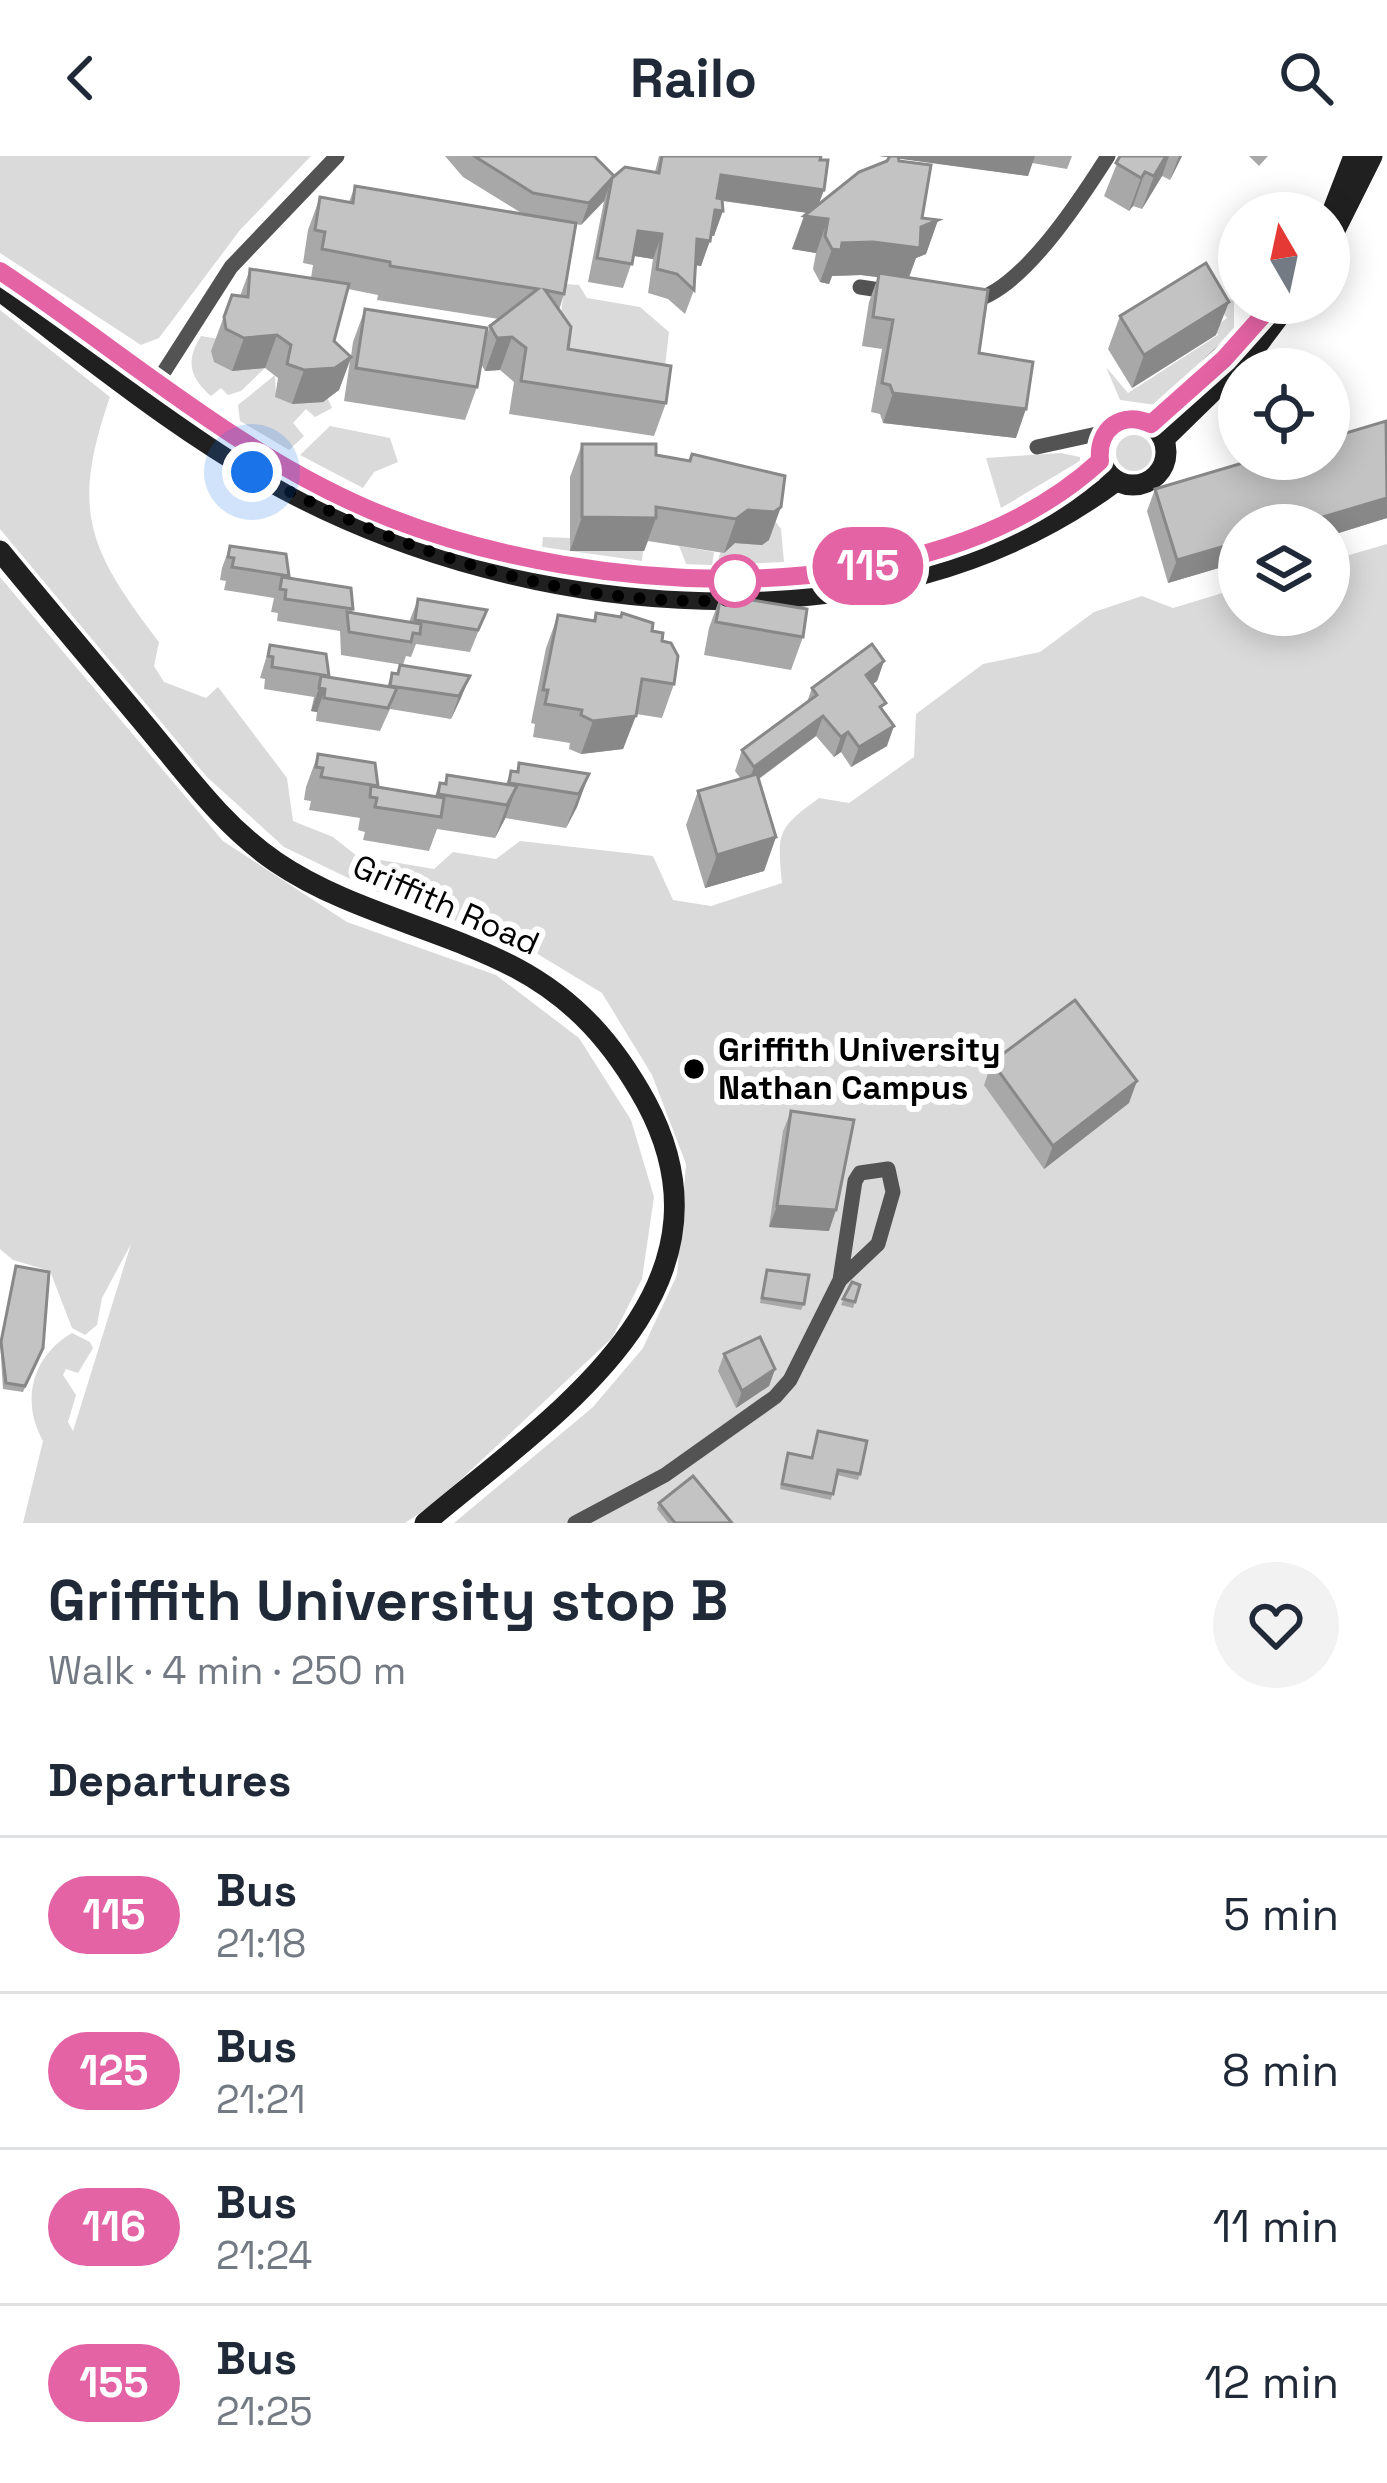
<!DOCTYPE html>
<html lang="en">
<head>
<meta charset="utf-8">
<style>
	:root { --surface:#fff; --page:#f2f2f3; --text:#1f2937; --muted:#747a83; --line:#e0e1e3 }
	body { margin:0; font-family:"Space Grotesk",sans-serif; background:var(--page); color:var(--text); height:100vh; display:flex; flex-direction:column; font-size:45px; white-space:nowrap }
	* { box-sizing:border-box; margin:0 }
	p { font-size:39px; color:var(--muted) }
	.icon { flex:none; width:66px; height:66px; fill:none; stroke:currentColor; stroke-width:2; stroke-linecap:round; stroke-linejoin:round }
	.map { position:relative; height:1367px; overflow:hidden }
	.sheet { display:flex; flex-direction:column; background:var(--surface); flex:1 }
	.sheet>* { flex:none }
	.badge { padding:0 24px; border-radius:39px; font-size:42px; line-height:78px }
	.needle { width:78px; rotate:351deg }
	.tools { position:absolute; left:1218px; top:36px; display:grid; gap:24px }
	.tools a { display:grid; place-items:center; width:132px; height:132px; border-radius:50%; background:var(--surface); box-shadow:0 6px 30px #0003; font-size:60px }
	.you { position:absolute; width:60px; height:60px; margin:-30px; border:9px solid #fff; border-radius:50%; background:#1a73e8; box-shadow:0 0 0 18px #1a73e833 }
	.map>.badge { position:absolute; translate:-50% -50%; box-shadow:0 0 0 6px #fff }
	h2 { padding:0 48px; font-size:45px; line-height:108px }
	.round { display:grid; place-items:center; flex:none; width:126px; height:126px; border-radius:63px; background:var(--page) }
	.overview { display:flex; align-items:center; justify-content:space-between; height:204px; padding:0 48px }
	h1 { font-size:57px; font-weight:700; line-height:90px }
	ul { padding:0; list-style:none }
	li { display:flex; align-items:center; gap:36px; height:156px; padding:0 48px; border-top:3px solid var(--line) }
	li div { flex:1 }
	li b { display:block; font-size:45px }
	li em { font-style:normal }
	li .badge { min-width:132px; font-weight:700; text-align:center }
	header { display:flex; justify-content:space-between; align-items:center; height:156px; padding:0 48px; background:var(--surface); font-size:54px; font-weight:700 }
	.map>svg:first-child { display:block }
	.green { fill:#dadada }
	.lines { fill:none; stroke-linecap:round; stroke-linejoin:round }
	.street { stroke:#535353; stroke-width:15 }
	.secondary { stroke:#202020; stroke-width:21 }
	.wall { fill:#a8a8a8; fill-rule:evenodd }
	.shaded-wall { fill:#888 }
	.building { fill:#c3c3c3; stroke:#888; stroke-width:3 }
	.line-casing { stroke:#fff; stroke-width:27 }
	.line { stroke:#e463a4; stroke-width:18 }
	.walk { stroke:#000; stroke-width:12; stroke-dasharray:0 21.6 }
	.stop-dot { fill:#fff; stroke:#e463a4; stroke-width:6 }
	.poi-dot { fill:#000; stroke:#fff; stroke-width:4.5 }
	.labels { text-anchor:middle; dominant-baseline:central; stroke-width:12; stroke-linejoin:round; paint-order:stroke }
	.street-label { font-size:33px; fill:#000; stroke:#fff }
	.poi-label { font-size:33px; font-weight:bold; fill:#000; stroke:#fff; text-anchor:start }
</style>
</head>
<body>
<header><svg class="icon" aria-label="back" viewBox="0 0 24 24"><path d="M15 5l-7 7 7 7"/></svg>Railo<svg class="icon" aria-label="search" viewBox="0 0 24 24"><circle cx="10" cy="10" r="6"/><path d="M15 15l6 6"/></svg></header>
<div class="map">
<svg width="1387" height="1367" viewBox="0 0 1387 1367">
	<rect width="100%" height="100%" fill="#fff"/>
	<g class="green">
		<path d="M0 0H311L240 74 159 182 141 189 0 97Z"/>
		<path d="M565 128 579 129 587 142 640 151 669 176 665 210 643 205 640 221 569 210 557 185Z"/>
		<path d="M1219 138 1234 145V176L1156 249 1120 244 1106 211 1128 237 1218 179 1214 172 1227 162 1213 143Z"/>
		<path d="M0 154 110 241C70 356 89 394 159 486L154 510 164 526 206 542 218 531 287 622 293 665 333 681 357 700 434 713 453 696 496 703 520 685 653 700 673 744 711 750 782 727C777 676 777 673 819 642L849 647 914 601 916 558 983 508 1040 496 1094 456 1142 440 1173 452 1239 432V459H1329V405L1387 388V1367H454L593 1251 643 1192 677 1119 686 1008 652 919 602 837 526 791 373 734 284 691 207 621 0 373Z"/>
		<path d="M201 180 225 184 265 212 241 235 228 239 221 232 211 240C190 222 185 205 201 180Z"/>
		<path d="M275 219 276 241 292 248 328 243 332 252 315 261 306 253 293 267 304 280 289 294 240 265 238 249Z"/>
		<path d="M330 270 390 282 398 306 374 316 363 332 300 299Z"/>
		<circle cx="1134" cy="297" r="18"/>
		<path d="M1061 297 1080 301V305L1001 352 986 302Z"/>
		<path d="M773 362 781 373 784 406 717 409 720 397 735 387 767 386Z"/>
		<path d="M543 381 570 382V395H643L642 405 542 391Z"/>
		<path d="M679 390 714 396 712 410H687Z"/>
		<path d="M0 421 223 685 347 766 496 819 579 882 631 964 654 1041 642 1123 612 1182 439 1344 405 1367H23L43 1285C21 1246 31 1201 72 1177L90 1186 93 1192 78 1217 66 1213 63 1219 76 1239 68 1266 73 1275 131 1088 102 1142 97 1169 85 1179 72 1172 50 1115 13 1104 0 1093Z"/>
	</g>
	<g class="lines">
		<g class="street">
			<path d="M860 131 893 136"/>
			<path d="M970 145C1020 138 1082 41 1108 0"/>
			<path d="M158 225 231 111 337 0"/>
			<path d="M1037 291 1106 276"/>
			<path d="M575 1367 665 1319 775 1241 790 1224 840 1124 878 1088 893 1036 888 1013 860 1017 855 1025 840 1124"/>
		</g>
		<g class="secondary">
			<path d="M1332 57 1354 0"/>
			<path d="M1329 86 1372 0"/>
			<path d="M0 115C126 200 247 306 390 362 597 443 922 463 1100 305"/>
			<path d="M0 135C91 203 183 279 284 333 528 463 882 500 1116 325"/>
			<circle cx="1133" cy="296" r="33"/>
			<path d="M1151 268 1259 165"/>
			<path d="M1164 283 1250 199 1289 147"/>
			<path d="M0 395C50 456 101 516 151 576 190 623 226 672 276 706 348 755 440 772 516 812 576 844 614 888 646 946 749 1137 549 1262 425 1367"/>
		</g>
	</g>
	<g class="wall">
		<path d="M445 0H594L613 21 655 16 659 0H821L824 34 818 49 887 5 889 1 879 0H1072L1067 13 1032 7 1028 20 898 2 922 62 938 64 926 98 916 102 909 122 979 197 1016 282 883 267 880 258 871 256 882 193 862 190 869 146 878 121 861 119 832 120 829 128 820 126 813 113 816 97 792 93 808 57 722 45 714 80 711 79 701 110 696 109 694 134 685 158 668 143 648 137 653 103 634 100 623 132 588 126 604 45 581 69 575 68 564 138 559 154 568 193 666 247 654 280 509 258 514 226 500 214 485 215 481 208 477 231 465 264 344 245 350 205 339 234 323 246 292 248 275 241 278 222 265 212 232 215 214 206 211 195 232 139 240 140 250 113 311 122 313 109 303 107 308 74 320 41 349 46 355 30 523 58 463 21ZM348 133 378 139 377 144 499 163 490 170 485 183 365 153 353 186 351 200 334 185Z"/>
		<path d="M1120 0H1182L1170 24 1162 20 1142 53 1133 50 1129 55 1104 40Z"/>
		<path d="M1249 0H1268L1259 10Z"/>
		<path d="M1120 160 1216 179 1132 232 1108 193Z"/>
		<path d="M1387 267V362L1329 380 1239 369V406L1168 427 1147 355 1155 333Z"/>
		<path d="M582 288 656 299 769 384 762 389 735 387 724 397 648 385 644 395H570V321Z"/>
		<path d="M230 390 289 420 288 422 353 453 352 457 409 466 418 443 487 454 470 496 416 488 411 501 406 500 403 509 341 499 340 475 277 465 278 457 271 456 274 442 224 434 226 425 220 424 222 412Z"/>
		<path d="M721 439 803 481 791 514 704 499 709 472Z"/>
		<path d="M596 457 652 475 662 485 674 528 662 562 636 558 623 593 581 598 569 593 570 587 533 581 535 568 531 567 546 492 558 459 593 464Z"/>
		<path d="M270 489 329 520 328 521 387 531 392 517 396 518 400 509 470 520 451 563 390 553 380 575 316 565 317 556 311 555 314 541 264 533 265 523 260 522Z"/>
		<path d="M884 505 877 525 873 528 883 555 887 590 851 611 841 596 834 601 816 580 759 623 776 681 764 715 705 732 686 669 698 635 741 623 735 615 742 594 807 546 812 532Z"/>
		<path d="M318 598 378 630 377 631 435 640 440 627H444L447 619 506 628 511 615 516 616 519 607 589 618 577 651 566 672 505 662 495 682 437 673 429 695 363 684 365 676 358 674 360 662 309 654 311 645 304 644 306 631Z"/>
		<path d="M992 906 1129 947 1044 1013 984 929Z"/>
		<path d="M791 955 829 1075 769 1071 783 975Z"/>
		<path d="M767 1114 804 1148 801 1154 760 1147Z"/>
		<path d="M852 1126 860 1129 853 1152 841 1149Z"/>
		<path d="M0 1184 43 1192 23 1236 3 1233Z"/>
		<path d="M724 1198 775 1213 769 1230 736 1252 718 1215Z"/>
		<path d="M786 1302 860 1318 858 1324 837 1319 831 1344 780 1333Z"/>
		<path d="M659 1347 732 1367H668L657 1353Z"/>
	</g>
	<g class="shaded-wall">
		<path d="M879 0H1035L1028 20Z"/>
		<path d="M1166 0H1169L1162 20 1142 53 1154 20Z"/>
		<path d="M1179 0H1182L1170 24Z"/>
		<path d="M1145 16 1133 50 1129 55 1141 22Z"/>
		<path d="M721 19 824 34 815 58 712 43Z"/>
		<path d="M612 22 604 45 581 69 589 47Z"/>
		<path d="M715 54 723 55 714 80 706 79Z"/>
		<path d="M804 60 828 63 816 97 792 93Z"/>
		<path d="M938 64 926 98 916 102 907 125 861 119 832 120 829 128 820 126 832 93 842 87 921 71Z"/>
		<path d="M638 75 662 78 653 103 629 99Z"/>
		<path d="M697 83 710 85 701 110 688 108Z"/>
		<path d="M1229 146 1216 179 1132 232 1144 199Z"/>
		<path d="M277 179 265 212 232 215 244 182Z"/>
		<path d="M512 181 500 214 485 215 497 182Z"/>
		<path d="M351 201 339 234 323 246 292 248 304 214Z"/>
		<path d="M893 237 1026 253 1016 282 883 267Z"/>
		<path d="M1387 342V362L1329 380V369H1296Z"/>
		<path d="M781 351 769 384 762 389 735 387 724 397 736 363 748 354Z"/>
		<path d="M582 361 656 362 644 395H570Z"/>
		<path d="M1239 386V406L1168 427 1177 404Z"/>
		<path d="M884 505 877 525 859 539 866 519Z"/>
		<path d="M470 520 461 542 451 563 459 540Z"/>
		<path d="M319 532 325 533 317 556 311 555Z"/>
		<path d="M636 560 623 593 581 598 593 565Z"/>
		<path d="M823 560 816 580 747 631 754 611Z"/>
		<path d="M894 570 887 590 851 611 859 591Z"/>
		<path d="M848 576 841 596 834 601 841 581Z"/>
		<path d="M589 618 577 651 566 672 579 638Z"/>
		<path d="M517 630 505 663 495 682 507 649Z"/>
		<path d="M776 681 764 715 705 732 717 699Z"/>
		<path d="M1137 925 1129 947 1044 1013 1053 990Z"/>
		<path d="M777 1050 836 1054 829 1075 769 1071Z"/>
		<path d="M775 1213 769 1230 736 1252 742 1235Z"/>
	</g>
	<g class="building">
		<path d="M474 0H594L614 20 589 47 533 37Z"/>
		<path d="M662 0H821L820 4H828L824 34 721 19 717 42 722 43 723 55 715 54 710 85 697 83 694 134 677 118 657 113 662 78 638 75 632 108 597 102 612 22 625 11 659 17Z"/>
		<path d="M890 0H898L899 5 931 9 922 62 938 64 921 71 920 92 873 86 842 87 841 94 832 93 825 80 828 63 804 60 859 16 887 5Z"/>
		<path d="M1120 0H1166L1154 20 1145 16 1141 22 1116 7Z"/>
		<path d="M355 30 576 67 564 138 545 134 571 171 568 193 671 210 666 247 521 225 526 192 512 181 497 182 490 170 538 133 390 110V106L322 93 325 76 315 74 320 41 353 47Z"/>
		<path d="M1206 107 1229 146 1144 199 1120 160Z"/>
		<path d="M250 113 349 128 334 185 351 201 335 212 304 214 287 208 291 189 277 179 244 182 226 173 224 161 232 139 248 141Z"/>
		<path d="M879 117 988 134 979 197 1033 206 1026 253 893 237 890 229 882 227 893 164 873 161Z"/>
		<path d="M365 153 487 172 477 231 356 212Z"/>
		<path d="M1386 265 1387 342 1296 369H1239V386L1177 404 1155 333 1256 303H1329V282Z"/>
		<path d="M582 288H656V299L690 305 692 298 785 320 781 351 774 356 748 354 736 363 656 351V362L582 361Z"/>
		<path d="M230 390 286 398 289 420 232 411 234 402 228 401Z"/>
		<path d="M282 421 351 432 353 453 285 443 286 434 280 433Z"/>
		<path d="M721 439 807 453 803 481 716 466Z"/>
		<path d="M418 443 487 454 478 474 415 464Z"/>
		<path d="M347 456 421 468 420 478 413 477 411 486 349 476Z"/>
		<path d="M596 457 621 461 622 457 653 467 652 475 663 477 662 485 671 487 678 500 674 528 642 523 636 560 593 565 581 559 582 554 545 548 548 534H543L558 459 595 465Z"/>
		<path d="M872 488 884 505 866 519 886 547 880 551 894 570 859 591 848 576 841 581 823 560 754 611 742 594 817 539 812 532Z"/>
		<path d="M270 489 326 498 329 520 272 511 273 501 268 500Z"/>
		<path d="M400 509 470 520 459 540 390 530 392 517 398 518Z"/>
		<path d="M321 520 397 532 388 552 324 542 325 533 319 532Z"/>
		<path d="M318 598 375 607 378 630 321 621 323 612 316 611Z"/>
		<path d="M519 607 589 618 579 638 509 627 511 615 518 616Z"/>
		<path d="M757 618 776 681 717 699 698 635Z"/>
		<path d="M447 619 517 630 507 649 438 638 440 627 446 628Z"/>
		<path d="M371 630 444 642 441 661 375 651 377 642 370 641Z"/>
		<path d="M1075 844 1137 925 1053 990 992 906Z"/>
		<path d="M791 955 854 964 836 1054 777 1050Z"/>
		<path d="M16 1110 49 1116 43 1192 25 1230 6 1227 1 1186Z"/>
		<path d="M767 1114 809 1119 804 1148 762 1142Z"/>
		<path d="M852 1126 860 1129 855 1146 843 1143Z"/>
		<path d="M760 1181 775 1213 742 1235 724 1198Z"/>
		<path d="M818 1275 867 1285 860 1318 838 1314 833 1338 782 1328 788 1297 812 1302Z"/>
		<path d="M693 1320 732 1367H675L659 1347Z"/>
	</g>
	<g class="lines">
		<g class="line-casing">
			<path id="line" d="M0 115C127 199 246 306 390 362 593 441 928 463 1100 305 1097 273 1121 254 1151 268L1224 203 1274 147"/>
		</g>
		<use href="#line" class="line"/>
		<path class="walk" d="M252 316C399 396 568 453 737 444L735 425"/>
	</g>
	<circle class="stop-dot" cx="735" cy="425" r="24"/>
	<circle class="poi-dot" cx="694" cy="913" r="12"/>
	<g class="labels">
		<g class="street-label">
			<text transform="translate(446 749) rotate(24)">Griffith Road</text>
		</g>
		<g class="poi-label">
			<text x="718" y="894">Griffith University<tspan x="718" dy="38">Nathan Campus</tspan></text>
		</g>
	</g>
</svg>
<div class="tools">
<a><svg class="needle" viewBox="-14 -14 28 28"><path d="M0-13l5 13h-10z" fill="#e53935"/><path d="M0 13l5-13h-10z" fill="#747a83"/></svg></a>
<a><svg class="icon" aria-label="locate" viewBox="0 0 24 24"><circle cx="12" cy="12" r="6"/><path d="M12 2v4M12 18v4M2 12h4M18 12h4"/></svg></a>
<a><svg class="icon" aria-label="layers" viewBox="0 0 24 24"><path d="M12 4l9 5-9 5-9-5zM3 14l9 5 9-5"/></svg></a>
</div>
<div class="you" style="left:252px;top:316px"></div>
<b class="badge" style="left:868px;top:410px;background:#e463a4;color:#fff">115</b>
</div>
<section class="sheet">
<div class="overview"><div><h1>Griffith University stop B</h1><p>Walk · 4 min · 250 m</p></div><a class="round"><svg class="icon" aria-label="heart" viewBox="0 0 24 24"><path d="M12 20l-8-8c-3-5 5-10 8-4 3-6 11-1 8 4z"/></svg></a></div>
<h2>Departures</h2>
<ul>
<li><span class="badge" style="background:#e463a4;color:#fff">115</span><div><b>Bus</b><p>21:18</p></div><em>5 min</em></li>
<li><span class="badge" style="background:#e463a4;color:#fff">125</span><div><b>Bus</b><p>21:21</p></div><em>8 min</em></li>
<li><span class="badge" style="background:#e463a4;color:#fff">116</span><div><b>Bus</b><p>21:24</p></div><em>11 min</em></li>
<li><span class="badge" style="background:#e463a4;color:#fff">155</span><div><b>Bus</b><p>21:25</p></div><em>12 min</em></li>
</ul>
</section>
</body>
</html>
